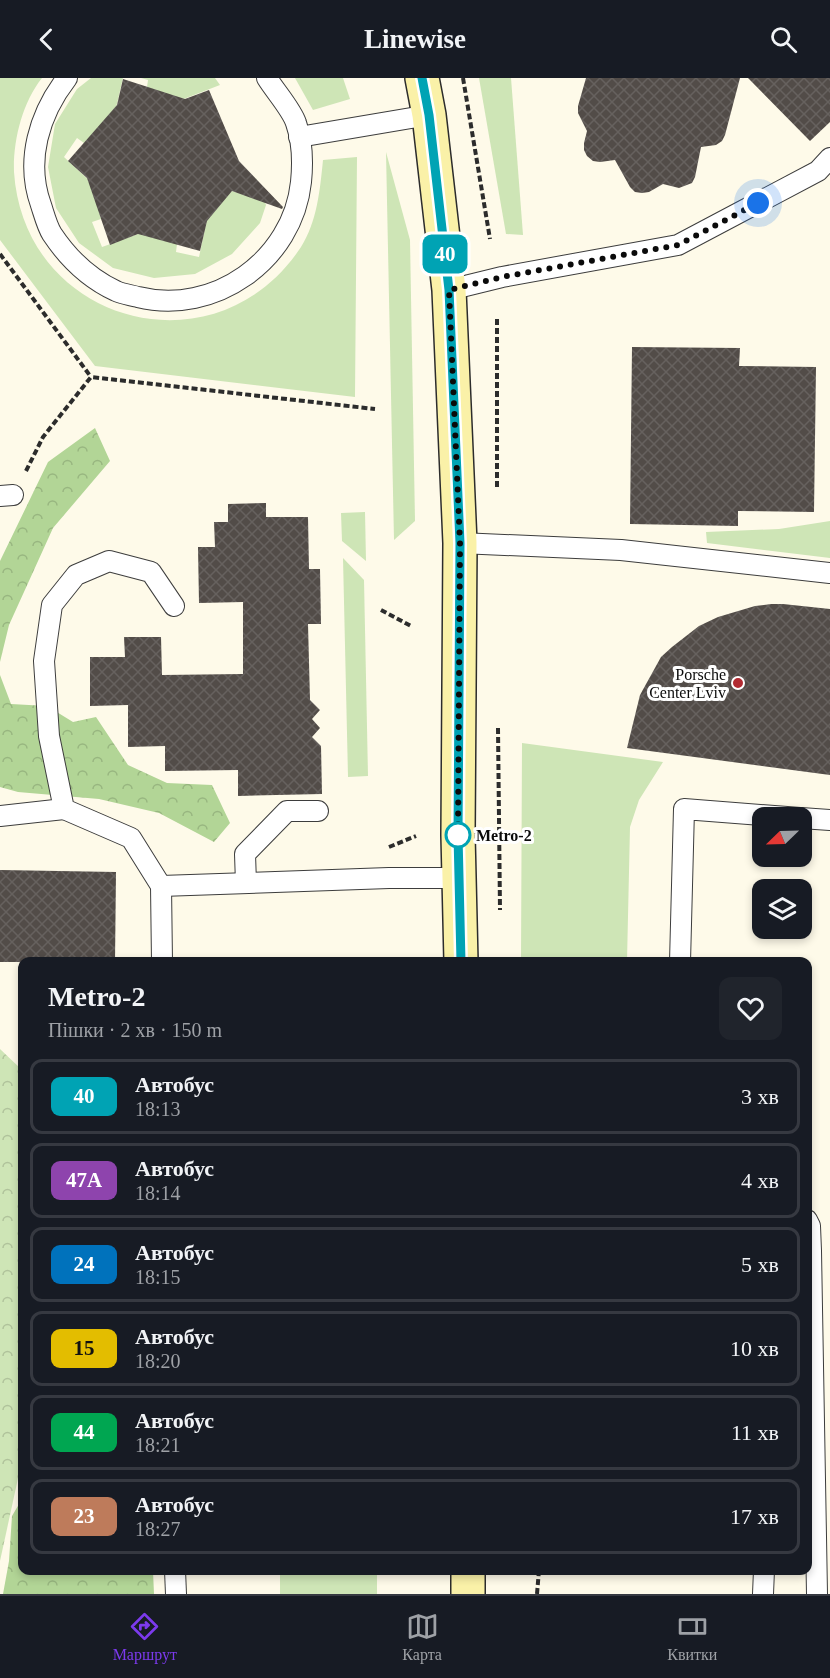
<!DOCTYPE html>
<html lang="uk">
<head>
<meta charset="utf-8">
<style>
	:root { --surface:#171b24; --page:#20242c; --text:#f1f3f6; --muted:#9ea1a6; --line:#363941; --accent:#7c3aed }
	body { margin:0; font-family:Georgia,serif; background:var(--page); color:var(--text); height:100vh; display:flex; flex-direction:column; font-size:22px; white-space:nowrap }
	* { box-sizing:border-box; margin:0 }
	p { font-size:20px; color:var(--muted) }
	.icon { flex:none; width:33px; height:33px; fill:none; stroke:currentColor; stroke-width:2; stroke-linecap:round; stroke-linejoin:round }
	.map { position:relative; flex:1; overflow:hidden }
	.drawer { position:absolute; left:18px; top:879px; width:794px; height:618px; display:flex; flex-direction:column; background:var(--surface); border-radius:12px; box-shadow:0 3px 9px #0003 }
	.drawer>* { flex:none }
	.badge { padding:0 12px; border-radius:9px; font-size:21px; line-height:39px }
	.needle { width:39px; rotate:247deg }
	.controls { position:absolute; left:752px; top:729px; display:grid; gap:12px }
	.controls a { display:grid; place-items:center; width:60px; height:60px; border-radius:12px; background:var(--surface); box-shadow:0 3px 9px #0003; font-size:30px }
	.you { position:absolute; width:30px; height:30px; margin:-15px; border:4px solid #fff; border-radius:50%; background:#1a73e8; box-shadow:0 0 0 9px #1a73e833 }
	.map>.badge { position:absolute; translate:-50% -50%; box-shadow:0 0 0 3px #fff }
	.round { display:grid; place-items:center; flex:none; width:63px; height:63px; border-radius:12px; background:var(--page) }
	.head { display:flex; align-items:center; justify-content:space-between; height:102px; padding:0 30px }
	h1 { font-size:28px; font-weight:600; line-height:45px }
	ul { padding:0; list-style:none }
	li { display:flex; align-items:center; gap:18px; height:75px; margin:0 12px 9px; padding:0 18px; border:3px solid var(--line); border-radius:12px }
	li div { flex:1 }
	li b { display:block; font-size:22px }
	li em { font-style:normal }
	li .badge { min-width:66px; font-weight:700; text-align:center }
	header { display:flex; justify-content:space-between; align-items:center; height:78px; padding:0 30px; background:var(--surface); font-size:27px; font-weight:600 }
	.tab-bar { display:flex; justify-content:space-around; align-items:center; height:84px; border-top:2px solid var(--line); background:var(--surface); font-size:16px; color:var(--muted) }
	.tab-bar a { display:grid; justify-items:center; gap:3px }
	.tab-bar .current { color:var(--accent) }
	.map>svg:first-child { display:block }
	.grass { fill:#cee5b6 }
	.forest { fill:url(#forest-crowns) }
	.park { fill:url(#park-crowns) }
	.building { fill:url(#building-cross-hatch) }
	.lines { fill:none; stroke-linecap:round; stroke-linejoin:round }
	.service-casing { stroke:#3d3d3d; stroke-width:22 }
	.secondary-casing { stroke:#2c2c2c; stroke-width:36 }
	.path { stroke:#2c2c2c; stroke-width:4; stroke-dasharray:6 3; stroke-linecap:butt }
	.service { stroke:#fff; stroke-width:20 }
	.secondary { stroke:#faf1a8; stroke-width:33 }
	.line-casing { stroke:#fff; stroke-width:14 }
	.line { stroke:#00a3b4; stroke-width:9 }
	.walk { stroke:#0a0a0a; stroke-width:6; stroke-dasharray:0 10.8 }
	.poi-dot { fill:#b22b32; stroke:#fff; stroke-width:2 }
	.stop-dot { fill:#fff; stroke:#00a3b4; stroke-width:3 }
	.labels { text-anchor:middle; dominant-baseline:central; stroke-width:6; stroke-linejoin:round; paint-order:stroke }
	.poi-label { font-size:16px; fill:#0a0a0a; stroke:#fff; text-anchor:end }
	.stop-label { font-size:16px; font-weight:bold; fill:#0a0a0a; stroke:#fff; text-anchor:start }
</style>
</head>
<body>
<header><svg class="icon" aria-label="back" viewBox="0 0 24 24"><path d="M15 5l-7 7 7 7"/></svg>Linewise<svg class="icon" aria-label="search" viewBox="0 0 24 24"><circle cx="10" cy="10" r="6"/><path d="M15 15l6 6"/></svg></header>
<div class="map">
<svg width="830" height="1516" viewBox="0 0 830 1516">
	<defs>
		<pattern id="forest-crowns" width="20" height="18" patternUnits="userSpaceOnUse" patternTransform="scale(1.5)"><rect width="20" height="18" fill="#b2d596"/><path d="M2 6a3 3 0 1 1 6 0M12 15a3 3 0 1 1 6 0" fill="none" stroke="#98b680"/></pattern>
		<pattern id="park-crowns" width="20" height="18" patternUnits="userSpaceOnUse" patternTransform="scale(1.5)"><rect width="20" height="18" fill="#cee5b6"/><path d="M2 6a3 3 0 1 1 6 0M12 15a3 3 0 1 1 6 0" fill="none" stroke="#b0c39b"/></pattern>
		<pattern id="building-cross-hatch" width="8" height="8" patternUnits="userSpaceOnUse" patternTransform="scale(1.5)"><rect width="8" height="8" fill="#524c48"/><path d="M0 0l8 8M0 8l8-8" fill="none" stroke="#66615e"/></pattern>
	</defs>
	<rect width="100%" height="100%" fill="#fefae9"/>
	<g class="grass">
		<path d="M0 0H42C22 25 13 63 14 94 24 246 216 298 301 169 317 144 320 112 323 82L357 79 355 319 95 288 0 162Z"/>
		<path d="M91 0H123L113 43 84 65 77 60 64 79 92 105 101 141 92 144 102 169 141 155 177 166 176 174 199 179 208 137 232 113 244 117 256 100 266 127 260 145 232 176 195 196 154 200 113 190 79 165 56 130 48 89 55 46 77 11Z"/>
		<path d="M141 0H215L220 7 181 22 147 9 148 2Z"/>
		<path d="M295 0H343L350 21 313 32Z"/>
		<path d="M479 0H511L523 157 506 156Z"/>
		<path d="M386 74 410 162 415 443 394 462Z"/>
		<path d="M365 434 366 483 342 463 341 435Z"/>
		<path d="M830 443V480L707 465 706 454 779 451Z"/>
		<path d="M343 480 364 502 368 698 348 699Z"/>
		<path d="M522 665 663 684 639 722 630 749 627 883H521Z"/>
		<rect x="280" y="1493" width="97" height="23"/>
	</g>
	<g class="forest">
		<path d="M95 350 110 383 53 450 9 547 0 584V483L48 384Z"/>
		<path d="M0 597 11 626 47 628 73 644 96 639 128 687 167 705 212 707 230 745 214 764 159 735 99 721 18 714 0 709Z"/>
		<path d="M22 1421V1492L153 1493 154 1516H3L9 1483 12 1438Z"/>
	</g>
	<path class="park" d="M0 971 21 991 22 1034V1382L0 1483Z"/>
	<g class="building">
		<path d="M586 0H740L725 57 722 63 716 67 701 69 695 99 692 105 679 110 663 106 649 114 642 115 635 114 630 109 615 82 600 84 593 83 587 78 584 72V65L587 53 578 35V28Z"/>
		<path d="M748 0H830V44L810 63Z"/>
		<path d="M123 1 185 21 209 12 239 83 283 129 282 131 232 113 207 143 200 173 138 156 110 167 87 100 68 83 117 27Z"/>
		<path d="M632 269 740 270 739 288 816 289 814 434 738 433V448L630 446Z"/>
		<path d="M266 425V439H308L309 491H320L321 546H308L310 622 320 632 312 641 320 650 312 659 321 668 322 716 238 718V692L165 693V668L128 669V627L90 628V579H125L124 559H161L162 597 243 596V524L199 525 198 469H215L214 444H228V426Z"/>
		<path d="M771 526H783L830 531V697L627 670 640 617 661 579 672 569 699 548 718 539 755 528Z"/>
		<path d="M0 792 116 794 115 884H0Z"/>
	</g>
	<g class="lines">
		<g class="service-casing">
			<g id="service">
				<path d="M67 0C39 36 25 83 41 127 44 136 47 148 52 156 68 180 90 201 116 213 122 216 131 217 138 219 214 238 293 182 301 104 303 84 303 65 296 45 292 32 275 13 267 0"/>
				<path d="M299 59 429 37"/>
				<path d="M449 212 502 199 678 167 818 93 830 80"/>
				<path d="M0 418 13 417"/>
				<path d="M460 465 621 472 830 495"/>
				<path d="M0 738 64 731"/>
				<path d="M801 740 830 742"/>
				<path d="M246 805 245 776 287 733H318"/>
				<path d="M161 808 389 800H459"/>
				<path d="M162 884 161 808 131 760 64 731 49 658 44 583 52 527 76 497 109 483 151 494 174 528"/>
				<path d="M680 884 684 731 800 740"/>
				<path d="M807 1142 810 1148 811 1173 817 1516"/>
				<path d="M175 1492 176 1516"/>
				<path d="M763 1516 764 1492"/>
			</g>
		</g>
		<g class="secondary-casing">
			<g id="secondary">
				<path d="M422 0 429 37 449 212 460 465 458 757 461 884"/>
				<path d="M468 1492V1516"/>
			</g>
		</g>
		<g class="path">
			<path d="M463 0 490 161"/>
			<path d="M0 176 91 299"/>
			<path d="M26 393 43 359 91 299 375 331"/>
			<path d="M497 409V241"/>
			<path d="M381 532 411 548"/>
			<path d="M498 650 500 832"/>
			<path d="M389 769 416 758"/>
			<path d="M537 1516 539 1492"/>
		</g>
		<use href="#service" class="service"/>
		<use href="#secondary" class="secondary"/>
	</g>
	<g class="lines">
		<g class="line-casing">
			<path id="line" d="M422 0 429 37 449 212 460 465 458 757 461 884"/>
		</g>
		<use href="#line" class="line"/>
		<path class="walk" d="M458 757 460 465 449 212 502 199 678 167 758 125"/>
	</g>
	<circle class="poi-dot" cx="738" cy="605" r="6"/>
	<circle class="stop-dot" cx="458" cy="757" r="12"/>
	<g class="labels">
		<g class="poi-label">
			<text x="726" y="596">Porsche<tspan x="726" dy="18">Center Lviv</tspan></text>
		</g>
		<g class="stop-label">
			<text x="476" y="757">Metro-2</text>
		</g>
	</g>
</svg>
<div class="controls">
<a><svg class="needle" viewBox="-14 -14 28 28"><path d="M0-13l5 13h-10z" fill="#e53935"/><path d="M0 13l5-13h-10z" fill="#9ea1a6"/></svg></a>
<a><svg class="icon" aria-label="layers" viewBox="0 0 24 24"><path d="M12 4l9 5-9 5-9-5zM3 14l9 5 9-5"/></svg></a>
</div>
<div class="you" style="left:758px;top:125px"></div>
<b class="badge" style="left:445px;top:176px;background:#00a3b4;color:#fff">40</b>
<section class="drawer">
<div class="head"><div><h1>Metro-2</h1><p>Пішки · 2 хв · 150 m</p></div><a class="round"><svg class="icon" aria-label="heart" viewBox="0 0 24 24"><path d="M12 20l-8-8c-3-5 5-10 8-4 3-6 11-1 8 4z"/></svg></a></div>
<ul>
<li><span class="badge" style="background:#00a3b4;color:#fff">40</span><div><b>Автобус</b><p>18:13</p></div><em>3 хв</em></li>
<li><span class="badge" style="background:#8e44ad;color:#fff">47А</span><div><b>Автобус</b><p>18:14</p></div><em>4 хв</em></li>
<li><span class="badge" style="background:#0072bc;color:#fff">24</span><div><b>Автобус</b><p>18:15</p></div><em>5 хв</em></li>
<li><span class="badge" style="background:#e3bd00;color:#111">15</span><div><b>Автобус</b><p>18:20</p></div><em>10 хв</em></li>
<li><span class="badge" style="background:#00a651;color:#fff">44</span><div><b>Автобус</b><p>18:21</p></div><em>11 хв</em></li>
<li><span class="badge" style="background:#be7b5b;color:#fff">23</span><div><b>Автобус</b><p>18:27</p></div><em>17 хв</em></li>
</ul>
</section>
</div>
<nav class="tab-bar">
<a class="current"><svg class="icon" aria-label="directions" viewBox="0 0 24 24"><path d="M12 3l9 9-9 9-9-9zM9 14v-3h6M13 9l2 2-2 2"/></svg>Маршрут</a>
<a><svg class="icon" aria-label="map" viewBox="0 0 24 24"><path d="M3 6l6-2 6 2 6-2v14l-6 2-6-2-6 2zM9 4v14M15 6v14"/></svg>Карта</a>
<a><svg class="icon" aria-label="tickets" viewBox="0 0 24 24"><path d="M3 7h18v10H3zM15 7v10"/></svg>Квитки</a>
</nav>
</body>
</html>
